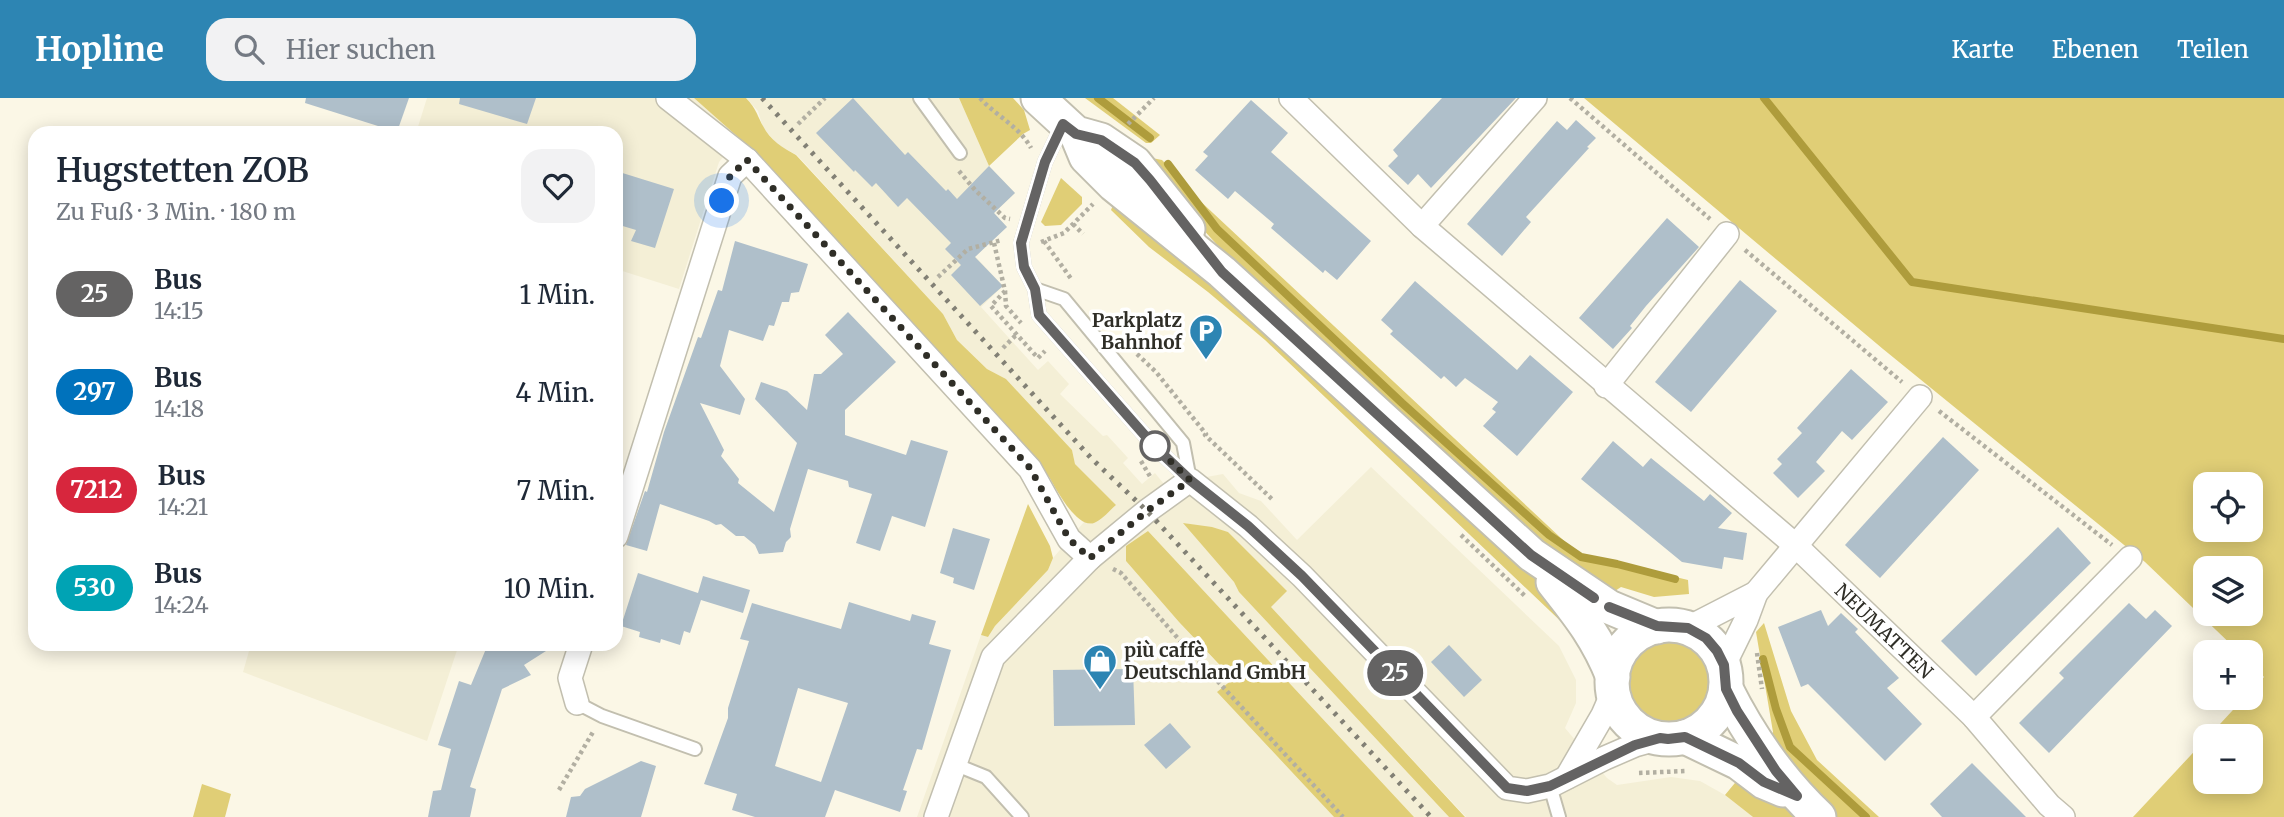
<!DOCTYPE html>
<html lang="de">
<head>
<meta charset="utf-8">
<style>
	:root { --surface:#fff; --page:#f2f2f3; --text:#1f2937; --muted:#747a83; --accent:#2d85b3 }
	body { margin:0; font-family:Merriweather,serif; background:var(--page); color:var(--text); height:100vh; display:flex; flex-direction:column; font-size:26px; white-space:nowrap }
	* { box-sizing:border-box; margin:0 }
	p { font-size:23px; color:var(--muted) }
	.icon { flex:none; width:38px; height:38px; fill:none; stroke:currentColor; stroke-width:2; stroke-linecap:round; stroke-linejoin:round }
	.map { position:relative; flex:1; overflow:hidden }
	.side { position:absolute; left:28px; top:28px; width:595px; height:525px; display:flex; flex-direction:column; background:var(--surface); border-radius:21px; box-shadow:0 4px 18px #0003 }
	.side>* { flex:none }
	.badge { padding:0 14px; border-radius:23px; font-size:24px; line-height:46px }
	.tools { position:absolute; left:2193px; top:374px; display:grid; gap:14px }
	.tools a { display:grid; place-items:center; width:70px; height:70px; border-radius:14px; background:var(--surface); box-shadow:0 4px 18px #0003; font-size:35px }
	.you { position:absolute; width:35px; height:35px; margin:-18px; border:5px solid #fff; border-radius:50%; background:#1a73e8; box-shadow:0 0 0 10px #1a73e833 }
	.map>.badge { position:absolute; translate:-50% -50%; box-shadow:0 0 0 4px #fff }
	.round { display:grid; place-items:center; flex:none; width:74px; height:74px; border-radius:21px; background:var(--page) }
	.overview { display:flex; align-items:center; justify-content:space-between; height:119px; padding:0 28px }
	h1 { font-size:33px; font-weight:600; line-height:52px }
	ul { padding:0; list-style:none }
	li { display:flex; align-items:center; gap:21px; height:98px; padding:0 28px }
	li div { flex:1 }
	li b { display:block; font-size:26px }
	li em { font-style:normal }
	li .badge { min-width:77px; font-weight:700; text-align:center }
	header { display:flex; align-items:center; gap:42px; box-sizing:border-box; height:98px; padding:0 35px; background:var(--accent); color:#fff }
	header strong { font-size:33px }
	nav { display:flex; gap:38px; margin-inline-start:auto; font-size:24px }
	.search { width:490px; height:63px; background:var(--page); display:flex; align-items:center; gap:18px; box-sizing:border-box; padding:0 24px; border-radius:21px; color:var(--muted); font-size:26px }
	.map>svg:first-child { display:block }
	.built { fill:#f4efd6 }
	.green { fill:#e0ce76; fill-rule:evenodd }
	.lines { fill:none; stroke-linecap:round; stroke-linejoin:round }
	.stream { stroke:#ae9c3c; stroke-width:8 }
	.building { fill:#afbfca; fill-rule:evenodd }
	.lane-casing { stroke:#c2bfaf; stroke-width:16 }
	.street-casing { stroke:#c2bfaf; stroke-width:26 }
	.secondary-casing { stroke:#c2bfaf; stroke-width:37 }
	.path { stroke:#b2afa2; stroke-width:4.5; stroke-dasharray:3.5 3.5; stroke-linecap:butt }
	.lane { stroke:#fff; stroke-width:12 }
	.street { stroke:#fff; stroke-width:23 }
	.secondary { stroke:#fff; stroke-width:33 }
	.rail { stroke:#828075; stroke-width:5; stroke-dasharray:3.5 7; stroke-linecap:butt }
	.line-casing { stroke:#fff; stroke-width:16 }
	.line { stroke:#646363; stroke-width:10 }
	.walk { stroke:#2f2e27; stroke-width:7; stroke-dasharray:0 12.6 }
	.stop-dot { fill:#fff; stroke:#646363; stroke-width:3.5 }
	.labels { text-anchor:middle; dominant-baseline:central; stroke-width:7; stroke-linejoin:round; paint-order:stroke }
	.poi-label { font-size:19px; font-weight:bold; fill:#2f2e27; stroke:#fff; text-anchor:end }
	.street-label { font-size:19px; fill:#2f2e27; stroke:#fff }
</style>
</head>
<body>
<header>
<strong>Hopline</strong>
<div class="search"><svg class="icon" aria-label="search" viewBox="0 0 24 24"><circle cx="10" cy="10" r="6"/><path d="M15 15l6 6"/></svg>Hier suchen</div>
<nav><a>Karte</a><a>Ebenen</a><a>Teilen</a></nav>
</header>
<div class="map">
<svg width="2284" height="719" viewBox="0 0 2284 719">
	<rect width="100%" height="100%" fill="#fbf7e6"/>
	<g class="built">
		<path d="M427 0H694L739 40 719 64 679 191 616 171V35H416Z"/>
		<path d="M746 0H959L989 68 1015 95 994 115 1007 129 973 156 1003 188 981 209 1038 272 1048 263 1069 286 1060 296 1103 338 1107 337 1128 360 1123 365 1142 386 1155 375 1172 396 1190 382 1223 376 1239 395 1261 403 1297 442 1371 369 1559 548 1576 582V605L1565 630 1607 680 1617 687 1671 679 1700 683 1725 697 1753 719H1466L1270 509 1286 492 1228 434 1184 425 1234 484 1239 494 1449 719H1414L1148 433 1126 463 1179 524 1233 582 1218 595 1334 719H917L981 537 988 539 995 528 1048 472 1053 460 1084 424 1091 426 1116 407 1075 366 1072 352 1006 281 987 271 957 242 943 216 797 57 779 48 763 30 758 13Z"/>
		<path d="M251 546H459L427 643 243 574Z"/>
	</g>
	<g class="green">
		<path d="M694 0H746C757 12 756 15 763 28 770 42 783 50 796 57L943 216 957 242 987 271 1006 281 1072 352 1075 366 1116 407C1110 412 1102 422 1094 425 1077 431 1056 391 1049 379L830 136 739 40Z"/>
		<path d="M959 0H1013L1024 12 1030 32 1023 36 989 68Z"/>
		<path d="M1085 0H1113L1160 37 1151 45H1146Z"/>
		<path d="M1584 0H2284V719H2133L2205 642V684H2250V639H2208L2244 600H2250L2251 593 2264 579 2251 565 2250 555H2240L2145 464 1883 251ZM2205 387H2250V432H2205ZM2205 471H2250V516H2205Z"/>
		<path d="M1152 60 1162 62 1167 67 1169 65 1198 101 1577 455 1688 482 1689 496 1654 499 1621 489 1609 497 1545 453 1249 180C1214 144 1176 105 1152 60Z"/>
		<path d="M1061 80 1082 99V106L1061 127 1045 128 1041 124Z"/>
		<path d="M1117 97 1538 482 1571 533 1265 242 1208 194 1149 149 1111 112Z"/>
		<path d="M1028 406 1050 448 1053 460 1048 472 995 528 988 539 981 537Z"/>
		<path d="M1183 425 1212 429 1228 434 1287 493 1271 509 1465 719H1449L1239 494 1234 484Z"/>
		<path d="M1148 433 1414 719H1334L1217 594 1233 581 1179 524 1126 463V448Z"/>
		<path d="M1764 525 1791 613 1817 662 1879 719H1753L1725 697 1768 645 1773 634 1756 534Z"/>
		<circle cx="1671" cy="584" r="44"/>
		<path d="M202 686 231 696 225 719H193Z"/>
	</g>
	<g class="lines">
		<g class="stream">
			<path d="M1098 0 1150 40"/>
			<path d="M1764 0 1912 184 2284 241"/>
			<path d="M1168 66 1217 131 1402 305 1549 437 1581 459 1617 466 1675 481"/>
			<path d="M1763 561 1776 611 1790 649 1866 719"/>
		</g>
	</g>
	<g class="building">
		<path d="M306 0H409L397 34 305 5Z"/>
		<path d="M460 0H536L527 26 459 6Z"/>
		<path d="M853 0 905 57 908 54 946 93 948 91 957 101 989 68 1015 95 994 115 1007 129 975 159 1003 188 980 208 951 177 961 167 945 151 951 145 907 100 898 109 876 85 872 89 855 72 854 74 816 35Z"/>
		<path d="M1442 0H1516L1431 90 1418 76 1408 87 1388 68 1398 58 1393 52Z"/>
		<path d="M1251 2 1288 35 1271 54 1371 143 1337 182 1325 172 1323 175 1271 130 1274 126 1235 93 1228 101 1195 72 1208 58 1203 54Z"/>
		<path d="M1576 22 1596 40 1587 49 1589 50 1526 119 1531 124 1502 158 1467 126 1557 23 1567 32Z"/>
		<path d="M616 73 674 91 655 150 631 143 636 132 616 126Z"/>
		<path d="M1667 120 1699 149 1646 208 1630 228 1632 230 1613 251 1579 220Z"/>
		<path d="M735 143 808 166 799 194 791 195 789 204H782L774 228 769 227 763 243 729 232 720 268 745 301 740 317 700 305 724 352 721 358 739 381 738 385 774 414 797 345 755 301 761 284 787 293 807 312 814 276H821L843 256 825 237 848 214 896 264 845 312V337L906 357 911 342 948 353 925 429 892 418 880 453 856 445 872 396 849 389 848 383 808 371 790 431 791 439 786 444 783 454 759 456 755 447 744 438H736L721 426 716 427 709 423 660 406 647 453 626 447 645 393 647 394 664 334 698 239 701 240 718 192 722 193Z"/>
		<path d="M1740 182 1777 213 1691 314 1655 284Z"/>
		<path d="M1415 183 1517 272 1530 257 1573 294 1517 358 1483 328 1496 314 1492 311 1498 304 1465 280 1456 289 1444 278 1441 281 1390 236 1393 233 1381 222Z"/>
		<path d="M1851 271 1888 304 1852 342 1842 333 1816 364 1825 373 1798 400 1773 375 1782 366 1777 361 1802 335 1797 330Z"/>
		<path d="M1943 339 1979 372 1880 480 1845 447Z"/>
		<path d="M1613 343 1643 369 1651 360 1704 403 1710 396 1732 415 1718 430 1747 435 1743 462 1724 459 1722 471 1682 464 1581 381Z"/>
		<path d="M2058 429 2091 465 1976 578 1941 543Z"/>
		<path d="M953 430 990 441 974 492 953 485 954 480 940 475Z"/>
		<path d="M638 475 698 495 703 478 750 492 743 515 701 502 690 535 684 533 680 547 661 541 660 545 639 539 640 534 621 528Z"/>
		<path d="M849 504 910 523 912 516 936 523 929 546 951 552 922 652 917 651 903 692 907 693 900 714 835 692 825 719H755L732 712 737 696 704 686 728 620V610L749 543 740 541 752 505 841 531ZM798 590 848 605 821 684 775 668Z"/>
		<path d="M2129 505 2146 521 2155 512 2172 528 2049 655 2019 625 2064 580 2059 575Z"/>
		<path d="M1821 512 1828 528 1841 515 1858 531 1855 534 1899 580 1887 590 1922 626 1885 663 1808 586 1801 589 1778 529Z"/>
		<path d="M488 546H557L524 567 531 577 502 591 470 689 476 691 470 719H428L433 693 441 692 451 651 438 647 459 583 471 587Z"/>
		<path d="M1449 547 1482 582 1464 599 1431 564Z"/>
		<path d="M1133 571 1135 627 1054 628 1053 572Z"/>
		<path d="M1170 625 1191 649 1166 671 1144 647Z"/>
		<path d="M641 663 656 668 641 719H566L571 699 580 698 585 691Z"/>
		<path d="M1972 665 2026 719H1942L1930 706Z"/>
	</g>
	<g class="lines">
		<g class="lane-casing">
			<g id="lane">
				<path d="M920 0 960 55"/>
				<path d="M1063 26 1045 64 1021 145 1024 169 1035 191 1039 217 1155 349 1190 382"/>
				<path d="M1035 191 1064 201 1183 345 1190 382"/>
				<path d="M577 605 602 618 695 651"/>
				<path d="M954 666 986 679 1022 719"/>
				<path d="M1550 688 1559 719"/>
			</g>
		</g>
		<g class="street-casing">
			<g id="street">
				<path d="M668 0 747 62 1030 371 1069 441 1090 460"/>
				<path d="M1291 0 1422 128 1795 447 1974 619 2049 707 2063 719"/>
				<path d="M1422 128 1535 0"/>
				<path d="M1606 288 1727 136"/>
				<path d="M616 438 730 78 747 62"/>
				<path d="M1688 530 1756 495"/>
				<path d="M1724 567 1746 522 1756 495 1920 299"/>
				<path d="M577 605 570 580 581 546"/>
				<path d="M1974 619 2130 460"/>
				<path d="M1567 679 1603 617 1613 594"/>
				<path d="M936 719 993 559 1090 460 1147 413 1190 382 1248 428 1302 478 1507 690 1527 693 1550 688 1605 660 1635 647 1660 640"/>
			</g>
		</g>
		<g class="secondary-casing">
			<g id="secondary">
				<path d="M1038 0 1076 35 1101 42 1135 65 1188 131"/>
				<path d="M1076 35 1086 59 1114 87 1222 174 1532 457 1609 509 1657 529"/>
				<path d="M1553 484C1579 517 1597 539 1613 579"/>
				<circle cx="1669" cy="584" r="57"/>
				<path d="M1726 591C1750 639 1780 682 1819 719"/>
				<path d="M1685 639 1739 665 1764 684 1783 692"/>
			</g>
		</g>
		<g class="path">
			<path d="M980 0C996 18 1019 28 1031 50"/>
			<path d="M1570 0 1710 121"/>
			<path d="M798 26 825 0"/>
			<path d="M1128 26 1154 0"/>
			<path d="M959 73 975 92 1005 120 1010 121"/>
			<path d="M1073 126 1083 136"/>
			<path d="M1044 143 1072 182"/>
			<path d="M1041 144 1064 135 1093 106"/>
			<path d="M994 145 1005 193 991 208 1038 260 1045 253"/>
			<path d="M1745 152 1902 284"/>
			<path d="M938 179 968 151 1002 142"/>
			<path d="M1005 193 1006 208 1021 225"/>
			<path d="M1003 250 1017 236"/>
			<path d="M1137 256 1156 274 1206 336 1205 337 1274 403"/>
			<path d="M1939 313 2112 447"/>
			<path d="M1141 363 1151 380"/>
			<path d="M1461 437 1526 499"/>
			<path d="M1113 471 1121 475 1175 537 1343 719"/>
			<path d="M1757 555 1762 591"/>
			<path d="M1639 675 1686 673"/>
			<path d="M559 692 593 634"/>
		</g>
		<use href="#lane" class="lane"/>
		<use href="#street" class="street"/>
		<use href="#secondary" class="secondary"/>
		<path class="rail" d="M762 0 1092 361 1147 413 1431 719"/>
	</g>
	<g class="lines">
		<g class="line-casing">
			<path id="line" d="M1594 500 1531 457 1222 174 1150 82 1135 65 1101 42 1076 36 1063 26 1045 64 1021 145 1024 169 1035 191 1039 217 1155 349 1190 382 1248 428 1302 478 1507 690 1527 693 1550 688 1635 647 1660 640 1668 641 1685 639 1739 665 1764 684 1797 698 1776 673 1737 613 1726 591 1724 567 1717 553 1706 540 1688 530 1657 528 1609 509"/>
		</g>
		<use href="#line" class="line"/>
		<path class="walk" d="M722 103 730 78 747 62 1030 370 1069 441 1090 460 1147 413 1190 382 1155 348"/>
	</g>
	<defs>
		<g id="parking-pin" transform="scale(1.75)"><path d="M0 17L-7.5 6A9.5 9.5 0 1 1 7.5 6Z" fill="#2d85b3" stroke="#fff"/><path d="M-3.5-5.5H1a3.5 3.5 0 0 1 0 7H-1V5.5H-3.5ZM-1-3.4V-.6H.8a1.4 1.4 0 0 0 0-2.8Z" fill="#fff"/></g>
		<g id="shop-pin" transform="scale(1.75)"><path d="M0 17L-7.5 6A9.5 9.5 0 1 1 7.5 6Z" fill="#2d85b3" stroke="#fff"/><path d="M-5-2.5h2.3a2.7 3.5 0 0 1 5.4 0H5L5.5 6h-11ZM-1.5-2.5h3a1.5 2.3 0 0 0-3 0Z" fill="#fff"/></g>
	</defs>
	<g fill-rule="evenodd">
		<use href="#parking-pin" x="1206" y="233"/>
		<use href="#shop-pin" x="1100" y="563"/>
	</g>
	<circle class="stop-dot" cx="1155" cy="348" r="14"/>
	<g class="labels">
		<g class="poi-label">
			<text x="1182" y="222">Parkplatz<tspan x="1182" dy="22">Bahnhof</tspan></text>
			<text x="1124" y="552" text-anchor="start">più caffè<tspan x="1124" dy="22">Deutschland GmbH</tspan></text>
		</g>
		<g class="street-label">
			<text transform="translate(1884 533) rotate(44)">NEUMATTEN</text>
		</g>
	</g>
</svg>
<div class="tools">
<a><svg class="icon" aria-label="locate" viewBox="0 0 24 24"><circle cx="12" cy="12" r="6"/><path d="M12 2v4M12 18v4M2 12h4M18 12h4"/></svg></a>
<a><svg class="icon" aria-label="layers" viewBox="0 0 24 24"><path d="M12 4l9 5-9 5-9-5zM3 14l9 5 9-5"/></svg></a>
<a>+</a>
<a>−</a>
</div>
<div class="you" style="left:722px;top:103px"></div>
<b class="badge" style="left:1395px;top:575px;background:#646363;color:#fff">25</b>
<section class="side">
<div class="overview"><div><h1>Hugstetten ZOB</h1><p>Zu Fuß · 3 Min. · 180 m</p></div><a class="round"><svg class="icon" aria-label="heart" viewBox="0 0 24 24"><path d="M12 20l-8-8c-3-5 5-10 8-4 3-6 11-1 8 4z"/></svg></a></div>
<ul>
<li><span class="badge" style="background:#646363;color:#fff">25</span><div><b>Bus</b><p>14:15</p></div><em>1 Min.</em></li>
<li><span class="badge" style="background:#0072bc;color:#fff">297</span><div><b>Bus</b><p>14:18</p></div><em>4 Min.</em></li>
<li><span class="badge" style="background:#d7263d;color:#fff">7212</span><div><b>Bus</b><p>14:21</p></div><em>7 Min.</em></li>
<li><span class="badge" style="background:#00a3b4;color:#fff">530</span><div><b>Bus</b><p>14:24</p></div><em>10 Min.</em></li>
</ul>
</section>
</div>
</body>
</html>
